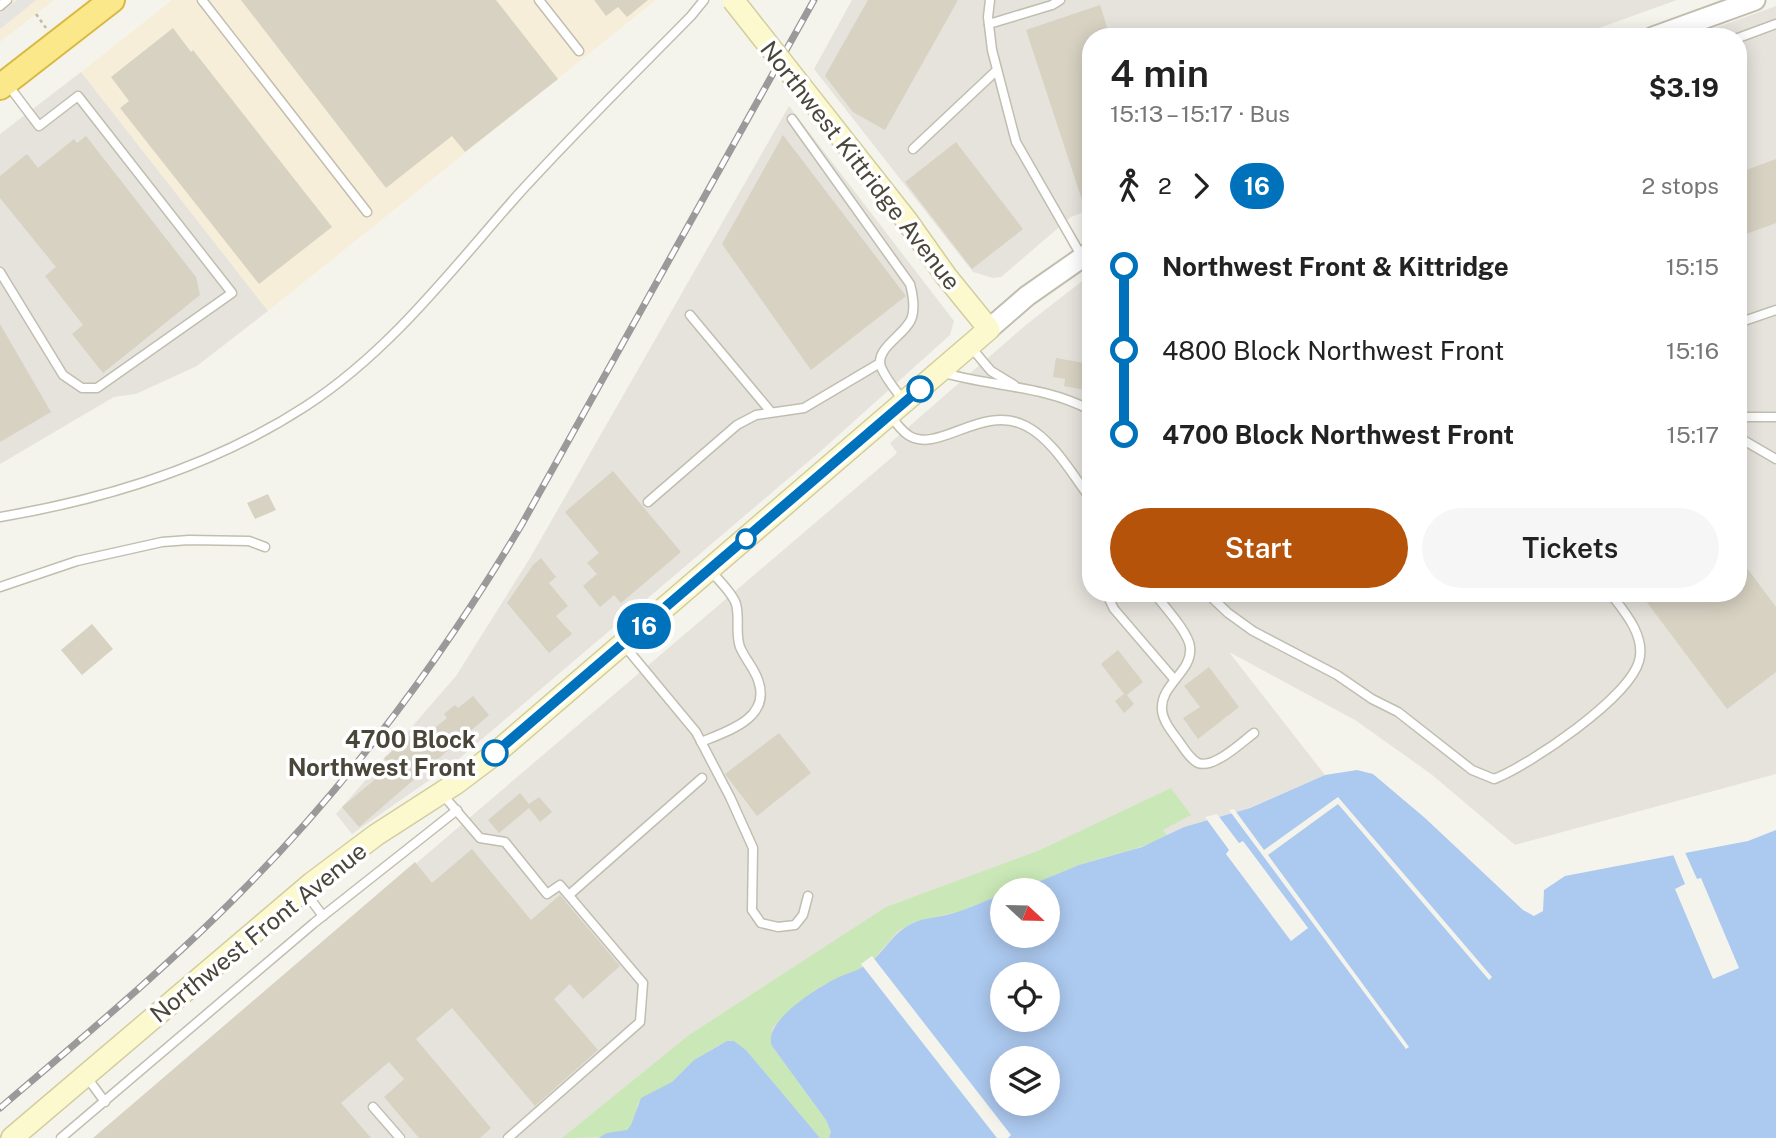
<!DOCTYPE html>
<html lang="en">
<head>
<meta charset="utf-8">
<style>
	:root { --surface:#fff; --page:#f6f6f6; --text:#222; --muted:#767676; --accent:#b45309 }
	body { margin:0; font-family:"Public Sans",sans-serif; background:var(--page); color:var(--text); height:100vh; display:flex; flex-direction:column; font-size:26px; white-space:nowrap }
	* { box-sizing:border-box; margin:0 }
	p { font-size:23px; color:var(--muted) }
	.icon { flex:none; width:38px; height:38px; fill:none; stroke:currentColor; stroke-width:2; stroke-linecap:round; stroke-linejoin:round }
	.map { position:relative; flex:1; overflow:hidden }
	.side { position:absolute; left:1082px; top:28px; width:665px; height:574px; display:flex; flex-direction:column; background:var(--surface); border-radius:28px; box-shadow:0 4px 18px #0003 }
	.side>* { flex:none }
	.badge { padding:0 14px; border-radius:23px; font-size:24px; line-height:46px }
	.needle { width:46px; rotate:112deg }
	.tools { position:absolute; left:990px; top:878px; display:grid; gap:14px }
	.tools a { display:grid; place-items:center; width:70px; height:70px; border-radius:50%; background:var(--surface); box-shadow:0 4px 18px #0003; font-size:35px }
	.map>.badge { position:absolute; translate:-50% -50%; box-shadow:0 0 0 4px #fff }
	.legs { display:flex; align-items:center; gap:10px; height:77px; padding:0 28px; font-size:23px }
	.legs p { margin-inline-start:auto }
	.summary { display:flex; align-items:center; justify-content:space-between; height:119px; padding:0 28px }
	h1 { font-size:38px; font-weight:600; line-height:52px }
	.action { display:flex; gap:14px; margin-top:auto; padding:14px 28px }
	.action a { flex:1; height:80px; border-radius:42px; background:var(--accent); color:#fff; font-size:28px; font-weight:600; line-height:80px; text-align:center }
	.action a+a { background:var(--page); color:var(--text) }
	ul { padding:0 28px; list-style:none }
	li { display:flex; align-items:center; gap:24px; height:84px; font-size:26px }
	li i { display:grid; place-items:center; width:10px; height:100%; margin:0 9px; background:currentColor }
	li i::after { content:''; width:18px; height:18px; margin:-9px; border:5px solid; border-radius:50%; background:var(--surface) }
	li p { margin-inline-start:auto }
	li:first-child i { background:linear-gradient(#0000 50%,currentColor 0) }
	li:last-child i { background:linear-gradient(currentColor 50%,#0000 0) }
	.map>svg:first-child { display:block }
	.commercial { fill:#f6eed9 }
	.industrial { fill:#e6e3dd }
	.green { fill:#cae8b7 }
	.parking { fill:#e5e4e0 }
	.water { fill:#acc9ef; fill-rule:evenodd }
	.pier { fill:#f5f4ec }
	.building { fill:#d7d2c2 }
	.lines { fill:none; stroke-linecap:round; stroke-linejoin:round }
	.service-casing { stroke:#c1beaf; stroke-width:11 }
	.tertiary-casing { stroke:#c1beaf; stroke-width:23 }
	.secondary-casing { stroke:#d3cd9e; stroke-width:24 }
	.trunk-casing { stroke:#d9b943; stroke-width:28 }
	.path { stroke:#c2bca0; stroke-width:2.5; stroke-dasharray:3.5 3.5; stroke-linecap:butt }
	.service { stroke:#fff; stroke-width:8 }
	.tertiary { stroke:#fff; stroke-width:19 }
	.secondary { stroke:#fdf9cf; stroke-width:21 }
	.trunk { stroke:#fae88a; stroke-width:24 }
	.rail-casing { stroke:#9a9a9a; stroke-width:7 }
	.rail { stroke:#fff; stroke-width:4.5; stroke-dasharray:13; stroke-linecap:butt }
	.secondary-bridge-casing { stroke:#d3cd9e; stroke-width:24; stroke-linecap:butt }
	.secondary-bridge { stroke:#fdf9cf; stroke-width:21 }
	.line-1-casing { stroke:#fff; stroke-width:16 }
	.line-1 { stroke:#0072bc; stroke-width:10 }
	.stop-1-dot { fill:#fff; stroke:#0072bc; stroke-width:3.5 }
	.labels { text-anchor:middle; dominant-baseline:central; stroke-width:7; stroke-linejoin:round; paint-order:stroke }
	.street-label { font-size:24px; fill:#4a463a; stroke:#fff }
	.stop-label { font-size:24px; font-weight:bold; fill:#4a463a; stroke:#fff; text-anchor:end }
</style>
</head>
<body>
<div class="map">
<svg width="1776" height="1138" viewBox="0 0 1776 1138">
	<rect width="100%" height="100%" fill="#f5f4ec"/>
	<g class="commercial">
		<path d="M0 0H54L0 42Z"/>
		<path d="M172 0H656L268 311 81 72Z"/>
	</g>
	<g class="industrial">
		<path d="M852 0H1677L1574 37H1090V210L1071 217 1001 277 993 278 973 272 814 69Z"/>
		<path d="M1776 6V774L1515 845 1431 774 1355 720 1229 652 1325 775 1249 808 1184 827 1157 841 1016 891H1003V903L1000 902 829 1138H820L815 1134 600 1136 598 1138H94L897 453 890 443 1027 324 1090 275V593H1738V37H1690Z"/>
		<path d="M81 72 268 311 197 366 136 394 114 397 0 464V134Z"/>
		<path d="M789 106 954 321 950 335 822 450 454 763 352 834 336 814 456 676 530 558Z"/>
	</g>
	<path class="green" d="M1171 788 1191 815 1163 830 1167 836C1139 850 1109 855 1079 865 1057 873 1025 891 1003 891V903L993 898 961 911 914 922 898 931 872 961 858 970 821 986 798 1003 772 1028V1046L826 1120 831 1132 829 1138H820L746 1050 734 1041 719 1045 694 1060 672 1082 638 1103C636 1110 634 1124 628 1129 617 1138 577 1138 562 1138L689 1035 886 907 1040 850Z"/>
	<path class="parking" d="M17 0H36L0 29V13Z"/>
	<g class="water">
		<path d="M1357 770 1373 774 1425 818 1523 910 1534 916 1543 911 1544 890 1565 876 1748 841 1776 830V1138H829L831 1132 826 1120 772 1046C762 1023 814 990 833 980 846 973 860 971 872 961 886 949 894 932 911 924 922 918 935 918 947 915 963 911 978 904 993 898L1003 903V936H1048V891H1016L1079 865 1142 847 1184 827 1250 808 1325 775ZM1003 975H1048V1020H1003ZM1003 1059H1048V1104H1003Z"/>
		<path d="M727 1041H734L746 1050 820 1138H598L607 1133 627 1130 631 1125 641 1098 672 1082 694 1060Z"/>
	</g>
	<g class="pier">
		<path d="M1338 797 1492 977 1489 980 1338 804 1268 855 1409 1047 1406 1049 1229 810 1234 809 1264 850Z"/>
		<path d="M1217 814 1239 843 1243 841 1308 928 1291 941 1226 854 1229 850 1205 817Z"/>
		<path d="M1684 850 1697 879 1701 878 1739 968 1713 979 1675 889 1685 884 1672 852Z"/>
		<path d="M872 956 1011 1135 1008 1138H997L861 964Z"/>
	</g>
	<g class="building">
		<path d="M241 0H496L558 79 465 152 452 136 386 188Z"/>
		<path d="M594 0H648L627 17 618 7 606 16Z"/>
		<path d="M868 0H958L885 130 853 112 825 76Z"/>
		<path d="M1100 5 1110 37H1090V218H1088L1026 30Z"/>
		<path d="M173 28 191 52 193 50 332 227 259 284 120 108 129 101 111 77Z"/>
		<path d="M783 135 906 296 811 370 722 244Z"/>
		<path d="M86 136 196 277 200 295 103 373 72 334 83 325 45 276 56 267 0 198V176L27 154 38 168 74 139 77 143Z"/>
		<path d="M956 142 1023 229 972 269 905 182Z"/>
		<path d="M1776 159V223L1738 237V173Z"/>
		<path d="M0 324 51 412 0 442Z"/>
		<path d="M1056 358 1090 364V391L1064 386 1065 379 1053 377Z"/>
		<path d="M613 471 681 552 621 603 614 595 600 607 583 586 597 574 587 563 599 553 565 512Z"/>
		<path d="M268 494 276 510 255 519 247 503Z"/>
		<path d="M1738 556 1776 607V672L1727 709 1640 593H1738Z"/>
		<path d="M541 558 556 577 549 583 568 606 556 616 572 634 549 653 507 603 533 565Z"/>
		<path d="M92 624 113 649 82 675 61 650Z"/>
		<path d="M1118 650 1143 682 1127 695 1134 704 1124 713 1115 701 1124 694 1101 664Z"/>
		<path d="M1209 667 1239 707 1198 739 1183 718 1200 707 1184 686Z"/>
		<path d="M473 696 489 715 359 827 342 807 391 766 384 758 419 729 425 736 447 718 444 714 455 705 458 708Z"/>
		<path d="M779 733 811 773 757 816 725 774Z"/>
		<path d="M520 793 529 804 539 797 552 812 540 822 529 808 499 833 488 820Z"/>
		<path d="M472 849 531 920 560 895 620 966 583 999 570 984 554 999 598 1050 535 1106 452 1008 416 1039 491 1128 480 1138H419L384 1097 404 1079 389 1062 341 1103 371 1138H93L415 862 432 883Z"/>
	</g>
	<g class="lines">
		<g class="service-casing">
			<g id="service">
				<path d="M202 0 367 212"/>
				<path d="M539 0 579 51"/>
				<path d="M990 0 988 17 992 50 1016 142 1082 257"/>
				<path d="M0 6 7 0"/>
				<path d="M989 24 1052 5 1060 0"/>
				<path d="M1738 38 1776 24"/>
				<path d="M792 119 910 284C913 295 915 306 912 317 907 334 874 348 881 367 886 379 896 391 903 400"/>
				<path d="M913 149 997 70"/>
				<path d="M0 272 63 375 82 388H97L232 293 78 96 39 126 8 85"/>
				<path d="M690 315 771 412"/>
				<path d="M1738 323 1776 310"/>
				<path d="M970 346 991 371 1014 385"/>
				<path d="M941 372C990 387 1044 385 1090 410"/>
				<path d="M890 415C895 422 901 430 908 435 938 455 982 403 1026 426 1053 440 1072 474 1090 498"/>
				<path d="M1738 417H1776"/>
				<path d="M1738 437 1776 459"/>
				<path d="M648 502 737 425 756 415 804 408 880 363"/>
				<path d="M0 517C107 499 214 466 306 406 389 352 450 272 515 198 572 135 632 76 691 16L704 0"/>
				<path d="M0 587 77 561 162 542 189 540 249 541 265 547"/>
				<path d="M1106 593 1114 609 1174 679"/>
				<path d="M1154 593C1164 606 1189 633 1190 647 1193 672 1160 684 1162 710 1163 722 1173 733 1180 743 1185 750 1190 759 1198 763 1214 769 1242 742 1254 733"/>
				<path d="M1207 593 1228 613 1253 631 1337 675 1372 699 1398 712 1472 770 1494 779C1530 765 1629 698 1639 661 1646 636 1624 611 1610 593"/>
				<path d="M623 644 696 732 730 797 753 848 752 910 761 923 778 927 795 925 803 915 808 896"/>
				<path d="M701 742C728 731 772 718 758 680 754 668 745 659 740 647 735 633 740 618 736 604 732 592 718 580 710 570"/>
				<path d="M443 795 480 838 505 842 547 894 560 885 643 983 640 1022 508 1138"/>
				<path d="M305 892 323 916"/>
				<path d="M569 895 702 778"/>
				<path d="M86 1076 105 1102"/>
				<path d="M373 1107 400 1138"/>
				<path d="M61 1138 314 923 457 810"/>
			</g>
		</g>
		<g class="tertiary-casing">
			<g id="tertiary">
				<path d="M1653 37 1755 0"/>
				<path d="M989 329 1027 296 1090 252"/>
			</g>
		</g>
		<g class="secondary-casing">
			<path id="secondary" d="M12 1138 312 883 376 835 455 784 491 757 989 329 946 276 907 221"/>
		</g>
		<g class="trunk-casing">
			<path id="trunk" d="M0 87 112 0"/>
		</g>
		<path class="path" d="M36 14 46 28"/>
		<use href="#service" class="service"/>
		<use href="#tertiary" class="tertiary"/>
		<use href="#secondary" class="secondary"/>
		<use href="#trunk" class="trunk"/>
		<g class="rail-casing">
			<path id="rail" d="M0 1108C82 1038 165 969 240 893 350 783 443 657 522 524L814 0"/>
		</g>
		<use href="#rail" class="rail"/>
		<g class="secondary-bridge-casing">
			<path id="secondary-bridge" d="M733 0 907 221"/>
		</g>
		<use href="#secondary-bridge" class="secondary-bridge"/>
	</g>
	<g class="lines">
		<g class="line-1-casing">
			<path id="line-1" d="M495 753 920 389"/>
		</g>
		<use href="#line-1" class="line-1"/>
	</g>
	<g class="stop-1-dot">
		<circle cx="920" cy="389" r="12"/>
		<circle cx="746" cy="539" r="9"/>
		<circle cx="495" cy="753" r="12"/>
	</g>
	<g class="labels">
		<g class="street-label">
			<text transform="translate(861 165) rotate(52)">Northwest Kittridge Avenue</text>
			<text transform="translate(258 932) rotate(-39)">Northwest Front Avenue</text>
		</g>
		<g class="stop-label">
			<text x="476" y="739">4700 Block<tspan x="476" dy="28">Northwest Front</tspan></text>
		</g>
	</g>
</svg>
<div class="tools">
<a><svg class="needle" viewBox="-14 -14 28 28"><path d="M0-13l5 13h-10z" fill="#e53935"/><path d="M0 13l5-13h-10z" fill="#767676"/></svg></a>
<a><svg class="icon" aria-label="locate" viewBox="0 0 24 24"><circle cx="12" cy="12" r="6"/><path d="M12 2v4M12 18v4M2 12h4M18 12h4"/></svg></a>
<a><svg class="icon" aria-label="layers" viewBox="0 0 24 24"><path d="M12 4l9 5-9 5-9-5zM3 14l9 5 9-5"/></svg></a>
</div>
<b class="badge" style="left:644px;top:626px;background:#0072bc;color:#fff">16</b>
<section class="side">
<div class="summary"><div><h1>4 min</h1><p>15:13 – 15:17 · Bus</p></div><b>$3.19</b></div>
<div class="legs"><svg class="icon" aria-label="walk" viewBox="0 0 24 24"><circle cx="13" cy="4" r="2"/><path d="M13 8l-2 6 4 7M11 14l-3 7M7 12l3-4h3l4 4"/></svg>2<svg class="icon" aria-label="forward" viewBox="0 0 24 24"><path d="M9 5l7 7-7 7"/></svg><b class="badge" style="background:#0072bc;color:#fff">16</b><p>2 stops</p></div>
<ul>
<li><i style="color:#0072bc"></i><b>Northwest Front &amp; Kittridge</b><p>15:15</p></li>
<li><i style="color:#0072bc"></i><span>4800 Block Northwest Front</span><p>15:16</p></li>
<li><i style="color:#0072bc"></i><b>4700 Block Northwest Front</b><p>15:17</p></li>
</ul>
<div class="action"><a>Start</a><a>Tickets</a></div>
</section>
</div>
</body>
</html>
